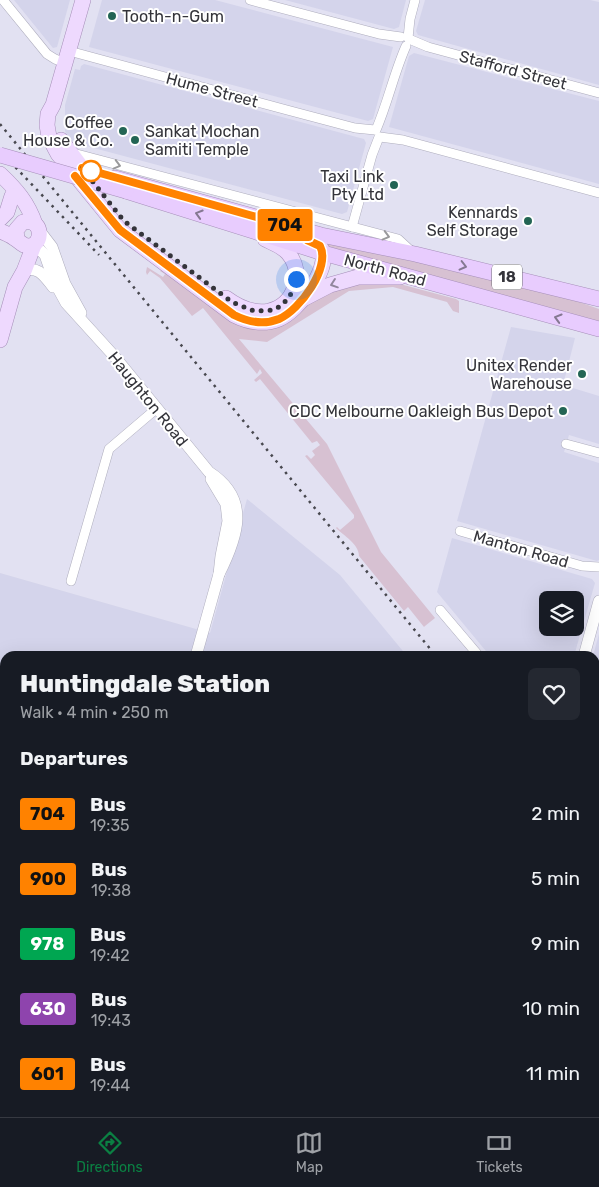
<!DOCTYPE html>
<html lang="en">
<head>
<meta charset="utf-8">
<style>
	:root { --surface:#171b24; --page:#242831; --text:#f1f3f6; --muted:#9ea1a6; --line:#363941; --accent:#0b8043 }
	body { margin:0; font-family:Rubik,sans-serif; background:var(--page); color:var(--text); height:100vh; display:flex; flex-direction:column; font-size:19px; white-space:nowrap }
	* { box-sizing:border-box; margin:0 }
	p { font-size:16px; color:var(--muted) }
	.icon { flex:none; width:28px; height:28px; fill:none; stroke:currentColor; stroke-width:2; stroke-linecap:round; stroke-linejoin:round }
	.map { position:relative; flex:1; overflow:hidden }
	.panel { position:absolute; left:0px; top:651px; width:600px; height:466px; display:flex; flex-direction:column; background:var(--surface); border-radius:15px 15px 0 0; box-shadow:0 5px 20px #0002 }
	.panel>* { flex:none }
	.badge { padding:0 10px; border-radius:4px; font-size:18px; line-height:32px }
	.tools { position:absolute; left:539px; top:591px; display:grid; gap:10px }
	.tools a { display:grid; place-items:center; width:45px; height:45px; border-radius:8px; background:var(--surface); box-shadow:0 5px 20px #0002; font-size:25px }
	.you { position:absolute; width:25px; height:25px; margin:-12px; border:4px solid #fff; border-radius:50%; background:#1a73e8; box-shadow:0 0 0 8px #1a73e833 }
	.map>.badge { position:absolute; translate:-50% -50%; box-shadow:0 0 0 2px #fff }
	h2 { padding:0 20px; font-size:19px; line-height:45px }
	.round { display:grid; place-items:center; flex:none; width:52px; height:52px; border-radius:8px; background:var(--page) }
	.overview { display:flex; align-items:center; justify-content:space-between; height:85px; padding:0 20px }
	h1 { font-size:24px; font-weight:800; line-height:38px }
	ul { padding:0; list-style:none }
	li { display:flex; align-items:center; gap:15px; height:65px; padding:0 20px }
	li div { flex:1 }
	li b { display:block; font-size:19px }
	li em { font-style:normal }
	li .badge { min-width:55px; font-weight:700; text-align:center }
	.dock { display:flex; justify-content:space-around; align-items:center; height:70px; border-top:1px solid var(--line); background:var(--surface); font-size:14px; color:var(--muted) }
	.dock a { display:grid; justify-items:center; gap:2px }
	.dock .selected { color:var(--accent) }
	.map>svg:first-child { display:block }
	.built { fill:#d4d4eb; fill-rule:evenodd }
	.green { fill:#d7c1d2 }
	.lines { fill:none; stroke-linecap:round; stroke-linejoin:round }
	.minor-casing { stroke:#aeadbd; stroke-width:10 }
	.tertiary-casing { stroke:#aeadbd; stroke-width:12 }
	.primary-casing { stroke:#a68fb9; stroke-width:16 }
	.trunk-casing { stroke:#a68fb9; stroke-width:16 }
	.minor { stroke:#fff; stroke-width:9 }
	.tertiary { stroke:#fff; stroke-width:11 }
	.primary { stroke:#eed9fe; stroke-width:15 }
	.trunk { stroke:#e8ccfe; stroke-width:15 }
	.rail { stroke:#48484f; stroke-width:2.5; stroke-dasharray:2.5 5; stroke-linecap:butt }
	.trunk-bridge-casing { stroke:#a68fb9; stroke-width:16; stroke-linecap:butt }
	.trunk-bridge { stroke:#e8ccfe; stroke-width:15 }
	.oneway { stroke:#9a9a9c }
	.oneway2 { stroke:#857892 }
	.oneway3 { stroke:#91869c }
	.line-casing { stroke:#fff; stroke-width:11 }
	.line { stroke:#ff8200; stroke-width:8 }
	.walk { stroke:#34343a; stroke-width:5; stroke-dasharray:0 9 }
	.poi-dot { fill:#236554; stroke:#fff; stroke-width:2 }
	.stop-dot { fill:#fff; stroke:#ff8200; stroke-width:2.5 }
	.labels { text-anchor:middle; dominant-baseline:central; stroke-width:4; stroke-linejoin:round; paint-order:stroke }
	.shield { fill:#fff; stroke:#717175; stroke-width:1 }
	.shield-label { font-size:15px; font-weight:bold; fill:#34343a }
	.poi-label { font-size:16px; fill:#34343a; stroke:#fff; text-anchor:end }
	.street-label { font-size:16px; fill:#34343a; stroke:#fff }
</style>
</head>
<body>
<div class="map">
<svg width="599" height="1117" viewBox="0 0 599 1117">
	<rect width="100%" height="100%" fill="#e2e1f2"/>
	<g class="built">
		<path d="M14 0H70L57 47 53 48Z"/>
		<path d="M102 0H215L393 47 373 119 368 121 89 47Z"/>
		<path d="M285 0H406L399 27 394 29Z"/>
		<path d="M425 0H590L599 2V85L418 35 416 31Z"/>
		<path d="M414 53 599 101V184L389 127 409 56Z"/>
		<path d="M84 64 364 139 366 143 347 212 342 214 75 143 68 139 65 131V105L75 69 80 70 81 66Z"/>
		<path d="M511 327 575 338 563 385 599 396V444L569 435 564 452 599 463V560L597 561 457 521Z"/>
		<path d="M247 499 340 575 407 656H5V907L0 905V573L210 633Z"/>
		<path d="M452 538 592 579 595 583 574 656H490L437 592ZM548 600H575V628H548Z"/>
		<path d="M599 634V680L595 678V656H593Z"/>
		<path d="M595 697 599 699V788L595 783Z"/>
		<path d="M595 886 599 891V1075L595 1074Z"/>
	</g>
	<g class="green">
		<path d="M312 238 364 248 568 298 599 309V323L334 251Z"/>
		<path d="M147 267 163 277 165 274 160 271 162 269 228 318 330 289 385 280 456 299 459 301V313L453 311 447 302 393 287 349 291 267 342 239 339 327 444 381 552 435 618 425 626 424 627 408 607 404 611 359 556C359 544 344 536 336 528L337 527 340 530 354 518V515L305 456 307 455 311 459 315 455 312 451 320 445 317 441 312 443 260 379 256 382 254 380 262 373 260 369 257 374 203 308 192 316 160 278 150 271 147 275 146 272Z"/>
	</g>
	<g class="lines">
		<g class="minor-casing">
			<g id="minor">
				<path d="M3 0 47 54 55 59 65 63"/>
				<path d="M250 0 379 34 401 37"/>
				<path d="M408 38 410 19 415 0"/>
				<path d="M409 39 428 47 599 93"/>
				<path d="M69 51 287 110 355 128 375 130"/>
				<path d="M376 130C388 102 394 73 406 46"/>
				<path d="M380 137 403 140 599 193"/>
				<path d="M73 153 398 239 411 251"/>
				<path d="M352 227 372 155 379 137"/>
				<path d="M566 444 599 453"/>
				<path d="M460 531 582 566 599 567"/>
				<path d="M71 581 109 449 156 409"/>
				<path d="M440 610 479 656"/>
				<path d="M595 688 599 689"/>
				<path d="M0 984 5 966"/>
				<path d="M85 1117 87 1112"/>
				<path d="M208 1117 209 1112"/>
				<path d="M401 1117 402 1112"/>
				<path d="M514 1117 515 1112"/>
			</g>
		</g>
		<g class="tertiary-casing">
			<g id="tertiary">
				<path d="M39 230 52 247 65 284 81 313"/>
				<path d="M34 244 45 255 54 281 66 303 115 357 209 472C251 499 238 536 219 574"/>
				<path d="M24 271C38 265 45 277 53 287"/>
				<path d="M196 656 219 574 221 556 228 521 226 504 211 479"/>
				<path d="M584 656 599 601"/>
				<path d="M595 797 599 802"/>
				<path d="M0 917 5 919"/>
				<path d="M595 1086 599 1087"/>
				<path d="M329 1117 330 1112"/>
			</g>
		</g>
		<g class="primary-casing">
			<g id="primary">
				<path d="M83 0 53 105 48 114 47 125 49 137 58 154 120 230 234 315C248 322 264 325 279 319 297 312 330 270 322 250 319 242 313 243 307 239 303 237 299 232 295 228"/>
				<path d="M61 140 97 188"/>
				<path d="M0 174C16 189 28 203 35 224"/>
				<path d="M0 219 7 212 12 196"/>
				<path d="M0 231C5 233 10 235 14 238 18 240 20 243 24 245 43 252 46 217 23 222L16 230 17 239"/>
				<path d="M226 298C238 307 253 314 269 311 295 305 305 273 288 253 282 246 272 243 265 239"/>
				<path d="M305 298 330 285 358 277H400"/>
				<path d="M0 340 15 287 24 271 34 245"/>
			</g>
		</g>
		<g class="trunk-casing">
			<g id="trunk">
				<path d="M115 178 321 235 415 254 599 299"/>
				<path d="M126 191 323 253 599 329"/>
			</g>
		</g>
		<use href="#minor" class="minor"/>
		<use href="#tertiary" class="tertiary"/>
		<use href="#primary" class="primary"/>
		<use href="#trunk" class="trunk"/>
		<g class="rail">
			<path d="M0 124 436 656"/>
			<path d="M0 151 99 255"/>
			<path d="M595 857 599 862"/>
		</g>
		<g class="trunk-bridge-casing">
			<path id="trunk-bridge" d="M0 155 126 191"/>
		</g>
		<use href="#trunk-bridge" class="trunk-bridge"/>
	</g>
	<defs><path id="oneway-chevron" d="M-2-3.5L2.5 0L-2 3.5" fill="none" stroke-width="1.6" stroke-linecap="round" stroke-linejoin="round" transform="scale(1.25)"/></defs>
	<g class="oneway">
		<use href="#oneway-chevron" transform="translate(117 165) rotate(15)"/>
		<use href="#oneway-chevron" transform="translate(386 236) rotate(15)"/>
	</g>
	<g class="oneway2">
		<use href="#oneway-chevron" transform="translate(199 214) rotate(-163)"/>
		<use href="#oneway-chevron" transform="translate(463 266) rotate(14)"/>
		<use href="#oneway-chevron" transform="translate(558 318) rotate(-164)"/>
	</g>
	<use class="oneway3" href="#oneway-chevron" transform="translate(334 284) rotate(161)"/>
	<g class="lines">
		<g class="line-casing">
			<path id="line" d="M75 176 120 230 234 315C248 322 264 325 279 319 300 310 331 267 320 246L307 240 296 228 82 168"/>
		</g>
		<use href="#line" class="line"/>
		<path class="walk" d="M91 171 82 168 124 221 232 302 254 311 274 310 282 305 290 296 296 279"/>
	</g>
	<g class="poi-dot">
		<circle cx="112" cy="16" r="5"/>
		<circle cx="123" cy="131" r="5"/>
		<circle cx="135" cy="140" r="5"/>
		<circle cx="394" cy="185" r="5"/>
		<circle cx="528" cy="221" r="5"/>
		<circle cx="582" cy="374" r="5"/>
		<circle cx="563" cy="411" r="5"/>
	</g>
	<circle class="stop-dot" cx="91" cy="171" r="10"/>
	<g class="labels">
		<rect class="shield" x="492" y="264.5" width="30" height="25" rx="4"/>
		<g class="shield-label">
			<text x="507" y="277">18</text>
		</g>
		<g class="poi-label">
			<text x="122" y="16" text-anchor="start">Tooth-n-Gum</text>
			<text x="113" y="122">Coffee<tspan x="113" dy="18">House &amp; Co.</tspan></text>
			<text x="145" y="131" text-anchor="start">Sankat Mochan<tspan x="145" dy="18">Samiti Temple</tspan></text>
			<text x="384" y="176">Taxi Link<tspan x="384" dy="18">Pty Ltd</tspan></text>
			<text x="518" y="212">Kennards<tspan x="518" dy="18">Self Storage</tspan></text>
			<text x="572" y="365">Unitex Render<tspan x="572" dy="18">Warehouse</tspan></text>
			<text x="553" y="411">CDC Melbourne Oakleigh Bus Depot</text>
		</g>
		<g class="street-label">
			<text transform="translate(513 70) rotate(15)">Stafford Street</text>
			<text transform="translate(212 90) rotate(15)">Hume Street</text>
			<text transform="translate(385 270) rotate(15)">North Road</text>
			<text transform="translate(148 399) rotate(51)">Haughton Road</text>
			<text transform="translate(521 549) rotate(16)">Manton Road</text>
		</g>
	</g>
</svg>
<div class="tools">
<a><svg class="icon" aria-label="layers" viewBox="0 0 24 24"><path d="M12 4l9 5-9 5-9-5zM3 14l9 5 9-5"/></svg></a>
</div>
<div class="you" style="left:296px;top:279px"></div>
<b class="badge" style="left:285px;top:225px;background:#ff8200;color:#111">704</b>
<section class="panel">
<div class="overview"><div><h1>Huntingdale Station</h1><p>Walk · 4 min · 250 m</p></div><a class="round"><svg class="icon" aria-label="heart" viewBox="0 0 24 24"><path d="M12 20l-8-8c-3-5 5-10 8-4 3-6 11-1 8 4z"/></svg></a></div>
<h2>Departures</h2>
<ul>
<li><span class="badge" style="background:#ff8200;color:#111">704</span><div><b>Bus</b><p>19:35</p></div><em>2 min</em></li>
<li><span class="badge" style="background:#ff8200;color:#111">900</span><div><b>Bus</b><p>19:38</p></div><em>5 min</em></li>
<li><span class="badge" style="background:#00a651;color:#fff">978</span><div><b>Bus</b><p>19:42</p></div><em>9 min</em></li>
<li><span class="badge" style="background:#8e44ad;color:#fff">630</span><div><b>Bus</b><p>19:43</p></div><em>10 min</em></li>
<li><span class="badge" style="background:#ff8200;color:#111">601</span><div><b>Bus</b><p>19:44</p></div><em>11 min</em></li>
</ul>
</section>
</div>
<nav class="dock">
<a class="selected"><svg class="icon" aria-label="directions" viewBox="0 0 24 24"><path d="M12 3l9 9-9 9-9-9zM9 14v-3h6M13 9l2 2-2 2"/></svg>Directions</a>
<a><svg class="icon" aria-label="map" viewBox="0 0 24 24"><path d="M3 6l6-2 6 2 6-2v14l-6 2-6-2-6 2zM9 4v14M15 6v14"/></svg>Map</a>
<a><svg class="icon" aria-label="tickets" viewBox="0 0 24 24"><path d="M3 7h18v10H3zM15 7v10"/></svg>Tickets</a>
</nav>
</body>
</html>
